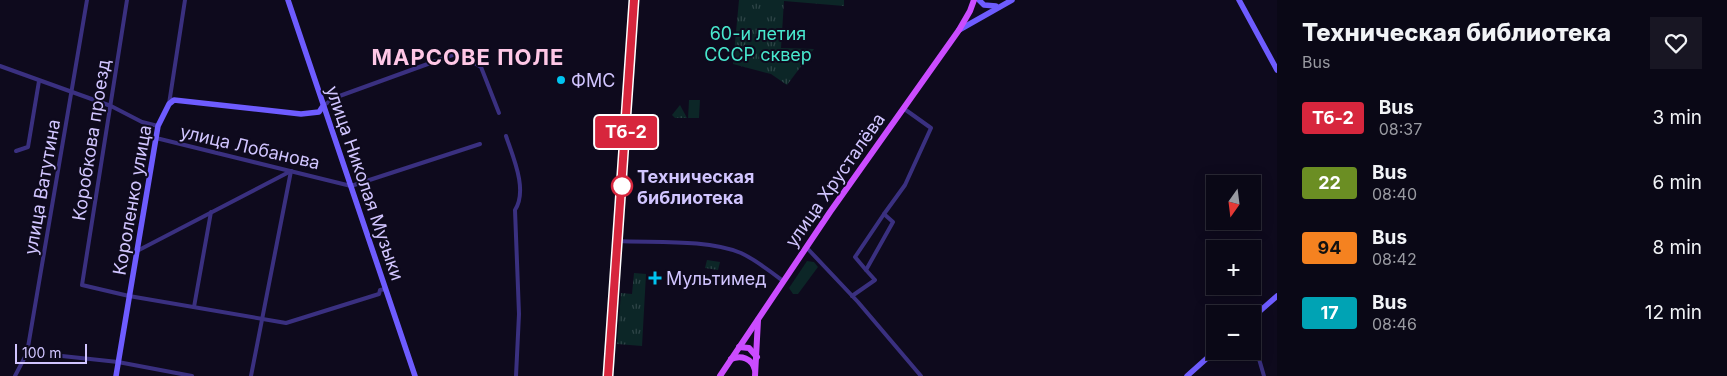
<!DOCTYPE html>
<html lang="en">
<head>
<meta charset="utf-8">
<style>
	:root { --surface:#0a0816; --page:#181623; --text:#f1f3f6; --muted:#999aa1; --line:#2a2935 }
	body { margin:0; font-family:Inter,sans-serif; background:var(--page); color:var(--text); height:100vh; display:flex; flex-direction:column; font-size:19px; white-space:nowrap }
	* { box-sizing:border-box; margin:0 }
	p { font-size:16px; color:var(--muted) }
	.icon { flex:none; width:28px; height:28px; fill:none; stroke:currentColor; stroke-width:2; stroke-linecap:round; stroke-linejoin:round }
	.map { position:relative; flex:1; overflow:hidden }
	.side { display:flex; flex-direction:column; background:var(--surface); width:450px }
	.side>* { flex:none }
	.badge { padding:0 10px; border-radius:4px; font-size:18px; line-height:32px }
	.needle { width:32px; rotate:194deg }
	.controls { position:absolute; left:1206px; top:175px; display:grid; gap:10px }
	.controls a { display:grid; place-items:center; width:55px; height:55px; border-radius:0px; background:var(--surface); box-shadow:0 2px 12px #0003,0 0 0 1px var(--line); font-size:25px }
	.scale { position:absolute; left:15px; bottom:12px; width:72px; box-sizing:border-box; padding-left:5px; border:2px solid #d1c5ff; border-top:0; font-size:14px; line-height:18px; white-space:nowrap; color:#d1c5ff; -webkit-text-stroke:4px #0e0a1d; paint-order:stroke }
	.map>.badge { position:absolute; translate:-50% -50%; box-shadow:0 0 0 2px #fff }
	.round { display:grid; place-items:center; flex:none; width:52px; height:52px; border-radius:0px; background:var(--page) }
	.head { display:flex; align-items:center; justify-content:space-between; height:85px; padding:0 25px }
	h1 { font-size:24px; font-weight:800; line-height:38px }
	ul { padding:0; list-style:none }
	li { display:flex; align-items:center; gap:15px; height:65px; padding:0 25px }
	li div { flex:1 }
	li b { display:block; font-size:19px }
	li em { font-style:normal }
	li .badge { min-width:55px; font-weight:700; text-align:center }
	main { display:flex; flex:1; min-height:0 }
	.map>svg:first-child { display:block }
	.grass { fill:#0c2627 }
	.park { fill:url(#park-tufts) }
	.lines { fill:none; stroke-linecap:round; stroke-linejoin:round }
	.street { stroke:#3a3080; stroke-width:4 }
	.secondary { stroke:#6e5cff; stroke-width:5.5 }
	.primary { stroke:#cb4cff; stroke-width:6 }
	.line-casing { stroke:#fff; stroke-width:11 }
	.line { stroke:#d7263d; stroke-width:8 }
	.poi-dot { fill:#00c4f0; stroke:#0e0a1d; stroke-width:2 }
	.stop-dot { fill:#fff; stroke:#d7263d; stroke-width:2.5 }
	.labels { text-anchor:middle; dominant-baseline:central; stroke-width:4; stroke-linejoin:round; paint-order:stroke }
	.park-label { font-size:18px; fill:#48e8ce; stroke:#0e0a1d }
	.poi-label { font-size:18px; fill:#d1c5ff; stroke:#0e0a1d; text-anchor:start }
	.street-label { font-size:18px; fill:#d1c5ff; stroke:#0e0a1d }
	.stop-label { font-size:18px; font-weight:bold; fill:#d1c5ff; stroke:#0e0a1d; text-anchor:start }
	.district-label { font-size:22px; font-weight:bold; letter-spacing:1px; fill:#ffc7e6; stroke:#0e0a1d }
</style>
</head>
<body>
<main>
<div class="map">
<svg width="1277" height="376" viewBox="0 0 1277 376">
	<defs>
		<pattern id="park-tufts" width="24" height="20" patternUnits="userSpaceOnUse" patternTransform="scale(1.25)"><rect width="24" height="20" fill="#0c2627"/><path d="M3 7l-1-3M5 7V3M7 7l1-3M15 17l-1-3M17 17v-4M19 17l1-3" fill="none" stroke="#2e4447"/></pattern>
	</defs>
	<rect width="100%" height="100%" fill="#0e0a1d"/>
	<g class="grass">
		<path d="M689 100H700L699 118H688Z"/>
		<rect x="714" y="176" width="15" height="8"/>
		<path d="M807 261 814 262 818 267 798 294H793L789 288Z"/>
	</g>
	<g class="park">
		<path d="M739 0H844V6L784 1 781 48 814 49 787 85 771 74 733 64Z"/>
		<path d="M680 105 687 118H675L672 115Z"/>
		<path d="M707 260 720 262 718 270 705 268Z"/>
		<path d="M634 273 646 274 642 346 617 344 621 293 632 294Z"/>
	</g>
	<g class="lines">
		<g class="street">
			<path d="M127 0 82 285 129 296 286 323 379 294 380 290 386 289"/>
			<path d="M0 66 111 106 142 122 158 126"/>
			<path d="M169 104 185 0"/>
			<path d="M323 106 334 98 458 53 481 67 499 113"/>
			<path d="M506 136C513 157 528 190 515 210L519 314 516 376"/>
			<path d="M156 138 351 186 480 144"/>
			<path d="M16 151 28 147 39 81"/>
			<path d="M617 241C655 243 706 239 741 253 756 260 770 271 783 281"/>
			<path d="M807 248 858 302 921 376"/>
			<path d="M137 251 291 171"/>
			<path d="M866 270 855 257 884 214"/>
			<path d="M852 296 875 280 866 270 893 222 884 214 905 185 931 128 903 108"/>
			<path d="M194 307 211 212"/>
			<path d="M1252 335 1264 376"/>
			<path d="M62 356 118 362 192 376"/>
			<path d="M15 376 27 353 87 0"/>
			<path d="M251 376 291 171"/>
		</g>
		<g class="secondary">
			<path d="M288 0 415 376"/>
			<path d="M979 0 984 5 996 6"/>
			<path d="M1239 0 1277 70"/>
			<path d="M959 30 1012 0"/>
			<path d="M1252 318 1277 296"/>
			<path d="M116 376 158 126 169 104 174 100 301 114 319 112 323 106"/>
			<path d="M1187 376 1215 351"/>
		</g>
		<g class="primary">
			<path d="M739 347 749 348 757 357"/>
			<path d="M731 359C741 355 752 358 755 370"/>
			<path d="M608 376 634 0"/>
			<path d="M720 376 830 212 959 30 970 11 974 0"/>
			<path d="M755 376 758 320"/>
		</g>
	</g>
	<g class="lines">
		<g class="line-casing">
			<path id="line" d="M608 376 634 0"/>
		</g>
		<use href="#line" class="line"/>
	</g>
	<g class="poi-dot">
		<circle cx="561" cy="80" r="5"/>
		<path d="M652.5 270.5h5v5h5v5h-5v5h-5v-5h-5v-5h5z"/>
	</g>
	<circle class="stop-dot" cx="622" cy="186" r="10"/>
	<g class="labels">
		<g class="park-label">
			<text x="758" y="33">60-и летия<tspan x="758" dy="21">СССР сквер</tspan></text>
		</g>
		<g class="poi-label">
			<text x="571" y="80">ФМС</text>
			<text x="666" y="278">Мультимед</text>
		</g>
		<g class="street-label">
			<text transform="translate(91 140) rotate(-81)">Коробкова проезд</text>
			<text transform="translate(250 147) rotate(13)">улица Лобанова</text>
			<text transform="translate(835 180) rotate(-55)">улица Хрусталёва</text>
			<text transform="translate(365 183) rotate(71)">улица Николая Музыки</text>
			<text transform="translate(42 187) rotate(-80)">улица Ватутина</text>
			<text transform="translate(132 200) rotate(-80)">Короленко улица</text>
		</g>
		<g class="stop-label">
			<text x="637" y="176">Техническая<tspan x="637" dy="21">библиотека</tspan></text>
		</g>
		<g class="district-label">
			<text x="468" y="57">МАРСОВЕ ПОЛЕ</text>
		</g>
	</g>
</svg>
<div class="controls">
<a><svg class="needle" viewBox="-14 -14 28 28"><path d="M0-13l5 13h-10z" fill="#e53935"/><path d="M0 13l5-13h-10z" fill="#999aa1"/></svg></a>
<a>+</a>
<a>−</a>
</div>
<div class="scale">100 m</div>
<b class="badge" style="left:626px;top:132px;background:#d7263d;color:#fff">Тб-2</b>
</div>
<section class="side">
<div class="head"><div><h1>Техническая библиотека</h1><p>Bus</p></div><a class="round"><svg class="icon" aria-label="heart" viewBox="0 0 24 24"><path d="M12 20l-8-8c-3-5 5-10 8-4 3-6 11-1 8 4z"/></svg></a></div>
<ul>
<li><span class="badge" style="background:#d7263d;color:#fff">Тб-2</span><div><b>Bus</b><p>08:37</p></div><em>3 min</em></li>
<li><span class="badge" style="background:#6b8e23;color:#fff">22</span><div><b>Bus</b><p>08:40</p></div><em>6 min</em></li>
<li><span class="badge" style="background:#f58220;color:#111">94</span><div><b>Bus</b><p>08:42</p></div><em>8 min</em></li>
<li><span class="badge" style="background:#00a3b4;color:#fff">17</span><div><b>Bus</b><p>08:46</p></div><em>12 min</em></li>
</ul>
</section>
</main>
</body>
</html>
